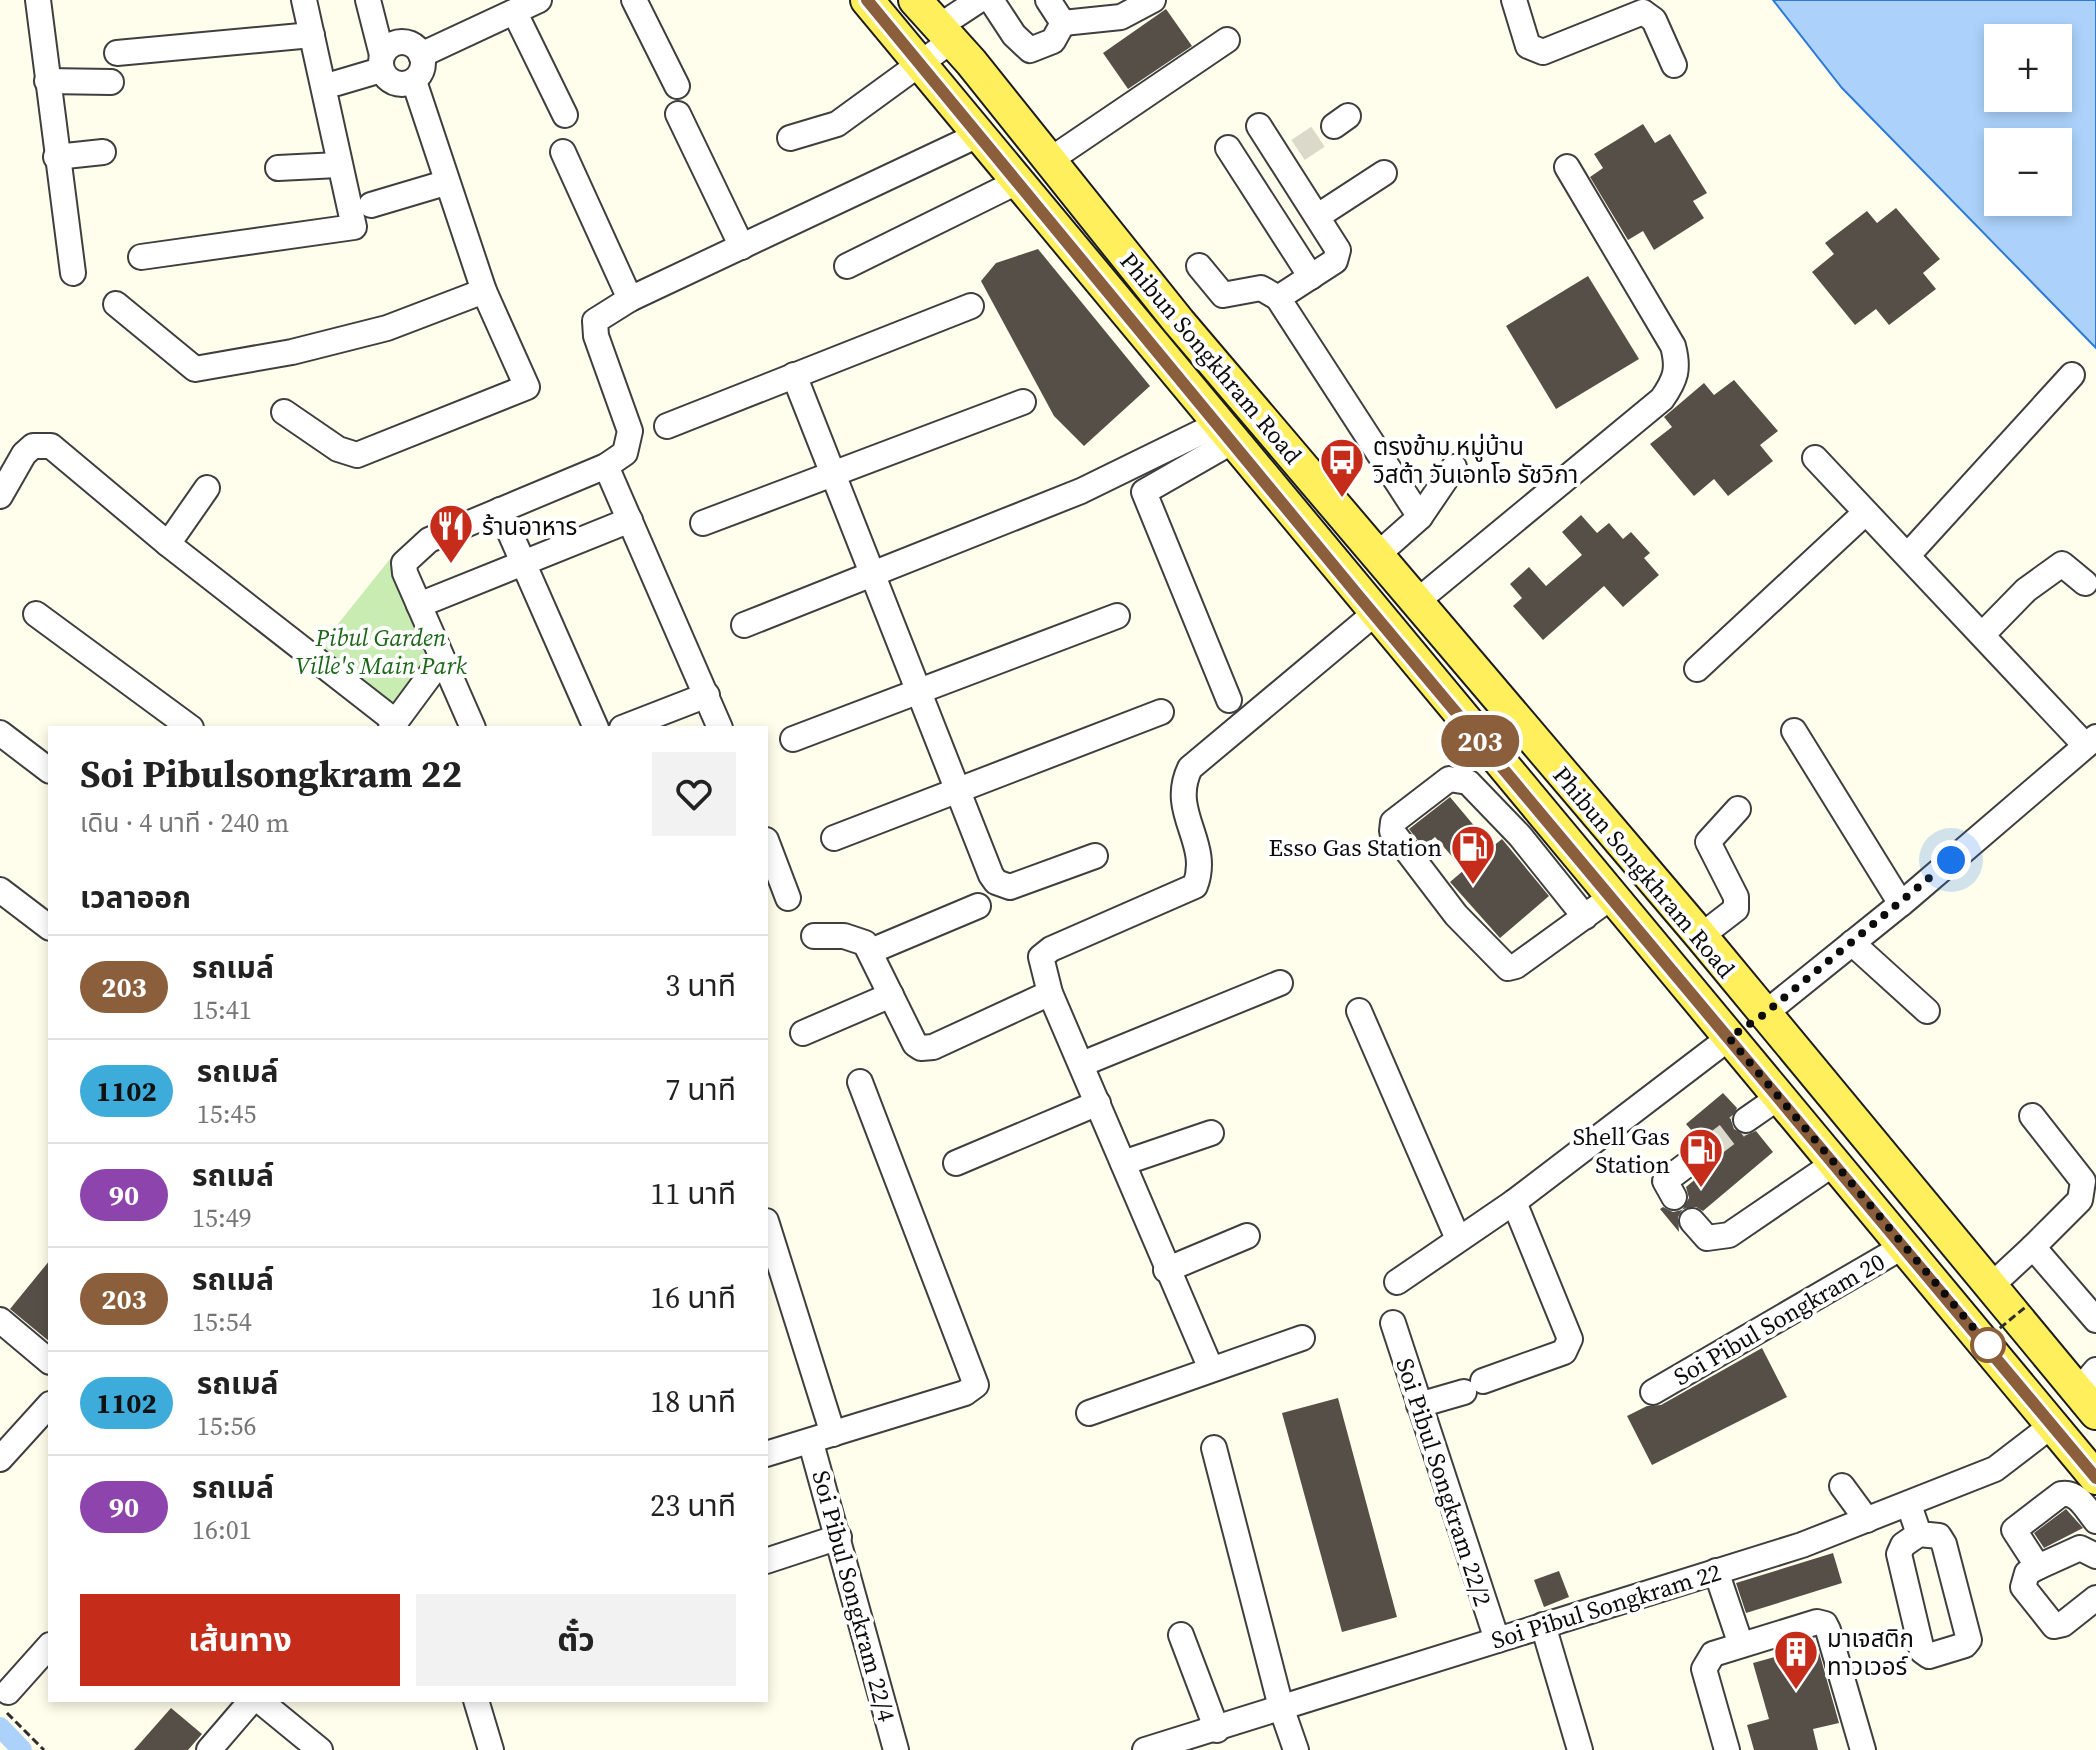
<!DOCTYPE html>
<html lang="th">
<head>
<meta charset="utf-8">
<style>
	:root { --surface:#fff; --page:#f2f2f2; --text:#222; --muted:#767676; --line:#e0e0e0; --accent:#c62c1a }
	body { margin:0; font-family:"Source Serif 4","Noto Sans Thai",serif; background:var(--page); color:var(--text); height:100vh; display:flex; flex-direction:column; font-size:30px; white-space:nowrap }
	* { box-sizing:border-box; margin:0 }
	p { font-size:26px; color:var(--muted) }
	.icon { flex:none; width:44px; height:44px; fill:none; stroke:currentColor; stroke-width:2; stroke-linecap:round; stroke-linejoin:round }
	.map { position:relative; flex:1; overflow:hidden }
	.drawer { position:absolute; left:48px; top:726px; width:720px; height:976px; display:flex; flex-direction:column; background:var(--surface); border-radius:0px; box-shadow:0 4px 12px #0003 }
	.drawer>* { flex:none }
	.badge { padding:0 16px; border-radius:26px; font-size:28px; line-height:52px }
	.fabs { position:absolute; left:1984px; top:24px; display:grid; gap:16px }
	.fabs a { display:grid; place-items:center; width:88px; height:88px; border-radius:0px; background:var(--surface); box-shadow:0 4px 12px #0003; font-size:40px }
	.you { position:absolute; width:40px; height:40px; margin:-20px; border:6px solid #fff; border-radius:50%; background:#1a73e8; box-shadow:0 0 0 12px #1a73e833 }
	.map>.badge { position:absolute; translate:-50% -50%; box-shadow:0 0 0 4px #fff }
	h2 { padding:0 32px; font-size:30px; line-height:72px }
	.round { display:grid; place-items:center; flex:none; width:84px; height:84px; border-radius:0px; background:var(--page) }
	.overview { display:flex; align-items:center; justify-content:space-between; height:136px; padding:0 32px }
	h1 { font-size:38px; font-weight:700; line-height:60px }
	.button { display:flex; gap:16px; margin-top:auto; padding:16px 32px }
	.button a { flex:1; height:92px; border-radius:0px; background:var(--accent); color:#fff; font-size:32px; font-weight:700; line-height:92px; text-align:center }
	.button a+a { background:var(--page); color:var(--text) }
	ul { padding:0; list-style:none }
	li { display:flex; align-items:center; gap:24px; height:104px; padding:0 32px; border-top:2px solid var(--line) }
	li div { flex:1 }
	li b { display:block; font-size:30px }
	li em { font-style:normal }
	li .badge { min-width:88px; font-weight:700; text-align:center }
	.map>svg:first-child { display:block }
	.green { fill:#c8ecb2 }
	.water { fill:#acd2fb; stroke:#2e7bd7; stroke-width:2; fill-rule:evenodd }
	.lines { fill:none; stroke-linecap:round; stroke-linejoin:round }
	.canal { stroke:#acd2fb; stroke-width:20 }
	.building { fill:#564f48 }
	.minor-tunnel { stroke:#dbdaca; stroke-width:24; stroke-dasharray:24 12; stroke-linecap:butt }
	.minor-casing { stroke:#3f3f3f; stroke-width:28 }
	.major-casing { stroke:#1d1d1d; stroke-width:36 }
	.path { stroke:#2e2e2e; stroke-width:3; stroke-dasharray:8 4; stroke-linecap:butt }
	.minor { stroke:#fff; stroke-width:24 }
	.major { stroke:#ffef5c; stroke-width:32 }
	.path-bridge { stroke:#2e2e2e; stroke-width:3; stroke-dasharray:8 4; stroke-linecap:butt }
	.line-casing { stroke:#fff; stroke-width:18 }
	.line { stroke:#8b5e3c; stroke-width:12 }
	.walk { stroke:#0c0c0c; stroke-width:8; stroke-dasharray:0 14.4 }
	.stop-dot { fill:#fff; stroke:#8b5e3c; stroke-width:4 }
	.labels { text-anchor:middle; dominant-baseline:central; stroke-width:8; stroke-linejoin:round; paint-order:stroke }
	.street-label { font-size:24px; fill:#0c0c0c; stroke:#fff }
	.poi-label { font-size:24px; fill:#0c0c0c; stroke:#fff; text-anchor:start }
	.park-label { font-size:24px; font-style:italic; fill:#1d6818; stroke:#fff }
</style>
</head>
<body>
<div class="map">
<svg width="2096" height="1750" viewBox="0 0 2096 1750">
	<rect width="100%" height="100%" fill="#fffeec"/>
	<path class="green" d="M394 554 439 658 392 719 310 659Z"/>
	<path class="water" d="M1773 0H2096V348L1842 88ZM1998 38H2058V98H1998ZM1998 142H2058V202H1998Z"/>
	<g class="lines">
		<path class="canal" d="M0 1727 22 1750"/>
	</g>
	<g class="building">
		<path d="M1166 9 1192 46 1128 89 1103 53Z"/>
		<path d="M1643 124 1655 143 1670 134 1707 193 1693 201 1704 218 1654 250 1643 231 1628 240 1590 177 1603 168 1594 154Z"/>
		<path d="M1896 208 1940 259 1923 273 1936 289 1889 325 1876 309 1855 325 1812 272 1834 254 1825 243 1867 211 1877 223Z"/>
		<path d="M1038 249 1150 386 1084 446 1054 416 981 281 996 263Z"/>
		<path d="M1588 276 1639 359 1556 409 1506 326Z"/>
		<path d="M1734 380 1778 431 1760 445 1773 461 1728 496 1714 479 1694 496 1650 444 1672 427 1664 417 1704 383 1714 395Z"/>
		<path d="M1581 515 1597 533 1609 523 1623 539 1631 532 1650 553 1644 558 1659 575 1623 607 1604 586 1543 640 1513 606 1522 598 1510 584 1529 567 1546 586 1582 555 1562 532Z"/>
		<path d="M1450 797 1492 847 1502 839 1549 896 1500 938 1450 882 1464 870 1435 837 1423 847 1409 829Z"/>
		<path d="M1723 1093 1737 1108 1731 1120 1734 1129 1746 1135 1756 1131 1773 1152 1703 1211 1696 1207 1683 1209 1678 1217 1679 1232 1660 1209 1663 1207 1673 1212 1682 1210 1689 1198 1686 1187 1718 1160 1723 1148 1715 1136 1698 1138 1686 1124Z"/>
		<path d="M50 1260V1342L10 1309Z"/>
		<path d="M1762 1348 1787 1397 1652 1465 1627 1416 1647 1406 1661 1405Z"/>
		<path d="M1338 1398 1397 1617 1342 1632 1282 1413Z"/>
		<path d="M2066 1509 2083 1528 2044 1548 2034 1533Z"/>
		<path d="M1833 1553 1842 1583 1746 1613 1736 1583Z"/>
		<path d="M1559 1571 1569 1597 1544 1607 1534 1580Z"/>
		<path d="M1817 1645 1839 1723 1813 1729 1818 1750H1754L1747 1725 1769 1719 1753 1663Z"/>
		<path d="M171 1708 202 1734 188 1750H134Z"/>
	</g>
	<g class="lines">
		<g class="minor-tunnel">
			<path d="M1298 150 1334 126"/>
			<path d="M1708 1149 1746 1120"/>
		</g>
		<g class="minor-casing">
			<g id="minor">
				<path d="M38 0 73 273"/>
				<path d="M368 0 382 55"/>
				<path d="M634 0 677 86"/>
				<path d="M991 0 1014 35 1030 50 1053 41 1063 23 1048 0"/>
				<path d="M1514 0 1528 46 1543 52 1643 12 1654 20 1674 65"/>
				<path d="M515 13 565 115"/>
				<path d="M1063 23 1121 17 1153 0"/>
				<path d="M938 27 979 0"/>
				<circle cx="402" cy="63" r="21"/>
				<path d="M117 53 312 35"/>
				<path d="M421 55 539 0"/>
				<path d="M47 81 111 82"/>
				<path d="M337 83 381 70"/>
				<path d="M678 114 742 247"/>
				<path d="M1259 126 1338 250 1335 261 1278 298"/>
				<path d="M1334 126 1348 116"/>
				<path d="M790 138 837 124 951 41"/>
				<path d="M1228 148 1311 277"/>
				<path d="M563 152 630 299"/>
				<path d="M56 157 103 152"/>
				<path d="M1050 160 1227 40"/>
				<path d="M278 168 338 165"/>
				<path d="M371 205 445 183"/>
				<path d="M1318 216 1384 173"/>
				<path d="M141 257 354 227 304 0"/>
				<path d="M847 266 1019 181"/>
				<path d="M1199 266 1223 295 1261 288 1278 298 1420 517"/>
				<path d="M116 304 195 369 292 352 387 328 484 291"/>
				<path d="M794 375 991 875 996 882 1010 887 1095 856"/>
				<path d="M284 412 338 449 357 455 527 387 484 291 414 81"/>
				<path d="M667 426 971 306"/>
				<path d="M1815 458 2085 745"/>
				<path d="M606 466 720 728"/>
				<path d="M0 496 24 454 33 446H51L168 544 396 722"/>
				<path d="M500 510 596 728"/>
				<path d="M703 523 1023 402"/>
				<path d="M168 544 207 488"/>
				<path d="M1908 555 2072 375"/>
				<path d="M1376 556 1420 517 1454 467"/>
				<path d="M1415 603 1662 399C1676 379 1679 369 1673 346L1567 167"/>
				<path d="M419 605 630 520"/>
				<path d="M36 614 191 728"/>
				<path d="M744 625 1081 491 1218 424"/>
				<path d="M1983 634 2026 590 2062 564 2085 583"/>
				<path d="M1697 669 1865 513"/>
				<path d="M1229 700 1144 492 1233 441"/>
				<path d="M391 728 442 659"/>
				<path d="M473 728 405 573 404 563 429 540 606 466 625 453 630 431 596 336 595 321 630 299 978 135"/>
				<path d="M622 728 707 695"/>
				<path d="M1794 731 1901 904"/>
				<path d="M0 733 50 771"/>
				<path d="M793 739 1117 616"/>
				<path d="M834 838 1161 712"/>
				<path d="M766 840 788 898"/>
				<path d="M0 890 50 928"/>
				<path d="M1585 917 1520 836 1468 782 1449 779 1393 822 1392 831 1456 915 1508 968 1516 966 1610 898"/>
				<path d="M814 936H844L865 943 915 1044 921 1048 933 1047 1050 993"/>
				<path d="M1701 936 1736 909V897L1708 842 1738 809"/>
				<path d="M1852 943 1927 1011"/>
				<path d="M871 951 978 906"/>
				<path d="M1359 1011 1458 1239"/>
				<path d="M1763 1015 1907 899 2096 737"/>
				<path d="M803 1033 891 995"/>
				<path d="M1082 1064 1280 983"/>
				<path d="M2032 1116 2083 1181 2080 1200 2033 1247"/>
				<path d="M1746 1120 1779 1097"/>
				<path d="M956 1163 1098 1103"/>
				<path d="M1123 1163 1211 1133"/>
				<path d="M1674 1197 1665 1181 1708 1149"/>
				<path d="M766 1221 833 1434"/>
				<path d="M1692 1221 1707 1238 1729 1235 1833 1164"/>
				<path d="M1166 1270 1247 1236"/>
				<path d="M1397 1282 1514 1202 1729 1038"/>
				<path d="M1990 1287 2033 1247 2096 1320"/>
				<path d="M0 1320 50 1362"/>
				<path d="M1393 1323 1497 1640"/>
				<path d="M1211 1369 1050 993 1041 957 1051 949 1195 886C1212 842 1168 813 1190 768L1374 614"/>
				<path d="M1483 1381 1564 1352 1570 1339 1514 1202"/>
				<path d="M2078 1391 2096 1370"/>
				<path d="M1653 1392 1904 1246"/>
				<path d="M1419 1405 1464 1392"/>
				<path d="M1089 1413 1302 1338"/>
				<path d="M811 1443 896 1750"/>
				<path d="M1214 1448 1281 1707 1296 1750"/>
				<path d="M766 1454 965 1393 976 1385 860 1082"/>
				<path d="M0 1459 50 1404"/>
				<path d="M1842 1486 1867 1520"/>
				<path d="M1909 1505 1919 1534 1939 1536 1944 1544 1969 1640 1965 1645 1929 1656 1922 1651 1899 1554 1903 1545 1919 1534"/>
				<path d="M2096 1521C2086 1509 2078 1491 2061 1494L2014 1530 2038 1567 2080 1548 2096 1556"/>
				<path d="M766 1561 839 1537"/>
				<path d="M2038 1567 2027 1573 2023 1587 2054 1626 2063 1624 2096 1598"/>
				<path d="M1716 1571 1741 1645"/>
				<path d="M1543 1625 1580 1750"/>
				<path d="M1181 1635 1217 1730"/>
				<path d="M8 1692 50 1645"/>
				<path d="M259 1700 320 1750"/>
				<path d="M476 1700 491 1750"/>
				<path d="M209 1750 252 1700"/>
				<path d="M1145 1750 1802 1545 1995 1469 2051 1426"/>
				<path d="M1727 1750 1704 1669 1713 1654 1817 1622 1825 1624 1828 1630 1863 1750"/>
			</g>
		</g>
		<g class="major-casing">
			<g id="major">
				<path d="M867 0 2096 1478"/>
				<path d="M915 0 971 62 1179 322 1701 936 2096 1413"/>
			</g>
		</g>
		<path class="path" d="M7 1713 44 1750"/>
		<use href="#minor" class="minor"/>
		<use href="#major" class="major"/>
		<path class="path-bridge" d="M1972 1351 2028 1305"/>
	</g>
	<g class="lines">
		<g class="line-casing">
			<path id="line" d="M867 0 1357 594 2096 1478"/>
		</g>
		<use href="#line" class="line"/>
		<path class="walk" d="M1951 860 1763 1015 1729 1038 1988 1345"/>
	</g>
	<defs>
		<g id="bus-pin" transform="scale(2.3)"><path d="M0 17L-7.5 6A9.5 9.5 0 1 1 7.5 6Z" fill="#c62c1a" stroke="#fff"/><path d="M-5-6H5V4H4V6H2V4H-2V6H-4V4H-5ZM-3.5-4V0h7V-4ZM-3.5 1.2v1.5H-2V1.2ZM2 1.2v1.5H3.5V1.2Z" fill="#fff"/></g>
		<g id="restaurant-pin" transform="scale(2.3)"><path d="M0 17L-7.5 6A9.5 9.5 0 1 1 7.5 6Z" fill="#c62c1a" stroke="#fff"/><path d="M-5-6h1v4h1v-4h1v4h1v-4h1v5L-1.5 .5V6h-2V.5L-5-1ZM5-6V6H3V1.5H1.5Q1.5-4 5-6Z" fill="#fff"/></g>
		<g id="fuel-pin" transform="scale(2.3)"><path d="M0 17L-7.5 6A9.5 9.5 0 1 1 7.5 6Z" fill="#c62c1a" stroke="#fff"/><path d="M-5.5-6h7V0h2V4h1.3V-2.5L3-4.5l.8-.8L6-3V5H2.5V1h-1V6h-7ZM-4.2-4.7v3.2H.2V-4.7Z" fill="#fff"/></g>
		<g id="building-pin" transform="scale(2.3)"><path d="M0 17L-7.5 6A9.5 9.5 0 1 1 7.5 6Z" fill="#c62c1a" stroke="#fff"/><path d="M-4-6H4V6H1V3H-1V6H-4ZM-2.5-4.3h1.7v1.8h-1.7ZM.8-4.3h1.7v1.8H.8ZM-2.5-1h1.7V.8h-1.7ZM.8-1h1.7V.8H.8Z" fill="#fff"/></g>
	</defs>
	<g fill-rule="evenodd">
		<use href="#bus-pin" x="1342" y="460"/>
		<use href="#restaurant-pin" x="451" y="526"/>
		<use href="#fuel-pin" x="1473" y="847"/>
		<use href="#fuel-pin" x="1701" y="1150"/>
		<use href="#building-pin" x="1796" y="1652"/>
	</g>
	<circle class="stop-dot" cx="1988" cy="1345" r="16"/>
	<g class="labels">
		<g class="street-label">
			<text transform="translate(1211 358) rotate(50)">Phibun Songkhram Road</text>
			<text transform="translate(1644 872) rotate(50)">Phibun Songkhram Road</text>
			<text transform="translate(1779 1319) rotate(-30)">Soi Pibul Songkram 20</text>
			<text transform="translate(1444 1482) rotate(72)">Soi Pibul Songkram 22/2</text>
			<text transform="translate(854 1596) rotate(75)">Soi Pibul Songkram 22/4</text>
			<text transform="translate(1606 1606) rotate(-17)">Soi Pibul Songkram 22</text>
		</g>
		<g class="poi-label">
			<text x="1373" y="446">ตรงข้าม หมู่บ้าน<tspan x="1373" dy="28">วิสต้า วันเอทโอ รัชวิภา</tspan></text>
			<text x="482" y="526">ร้านอาหาร</text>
			<text x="1442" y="847" text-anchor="end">Esso Gas Station</text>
			<text x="1670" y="1136" text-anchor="end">Shell Gas<tspan x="1670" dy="28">Station</tspan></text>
			<text x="1827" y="1638">มาเจสติก<tspan x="1827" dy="28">ทาวเวอร์</tspan></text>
		</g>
		<g class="park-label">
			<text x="381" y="637">Pibul Garden<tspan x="381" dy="28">Ville's Main Park</tspan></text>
		</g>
	</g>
</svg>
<div class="fabs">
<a>+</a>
<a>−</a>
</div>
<div class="you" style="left:1951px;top:860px"></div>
<b class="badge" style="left:1480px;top:741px;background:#8b5e3c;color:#fff">203</b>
<section class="drawer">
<div class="overview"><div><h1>Soi Pibulsongkram 22</h1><p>เดิน · 4 นาที · 240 m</p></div><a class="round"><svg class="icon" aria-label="heart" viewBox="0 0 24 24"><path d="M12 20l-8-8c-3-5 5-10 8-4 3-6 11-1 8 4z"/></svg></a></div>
<h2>เวลาออก</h2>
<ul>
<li><span class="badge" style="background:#8b5e3c;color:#fff">203</span><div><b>รถเมล์</b><p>15:41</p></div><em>3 นาที</em></li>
<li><span class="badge" style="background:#3dacda;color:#111">1102</span><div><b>รถเมล์</b><p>15:45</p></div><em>7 นาที</em></li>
<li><span class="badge" style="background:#8e44ad;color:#fff">90</span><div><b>รถเมล์</b><p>15:49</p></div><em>11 นาที</em></li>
<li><span class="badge" style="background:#8b5e3c;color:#fff">203</span><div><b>รถเมล์</b><p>15:54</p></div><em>16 นาที</em></li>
<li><span class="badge" style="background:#3dacda;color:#111">1102</span><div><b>รถเมล์</b><p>15:56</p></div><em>18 นาที</em></li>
<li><span class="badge" style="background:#8e44ad;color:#fff">90</span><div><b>รถเมล์</b><p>16:01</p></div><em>23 นาที</em></li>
</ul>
<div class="button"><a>เส้นทาง</a><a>ตั๋ว</a></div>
</section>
</div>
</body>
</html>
